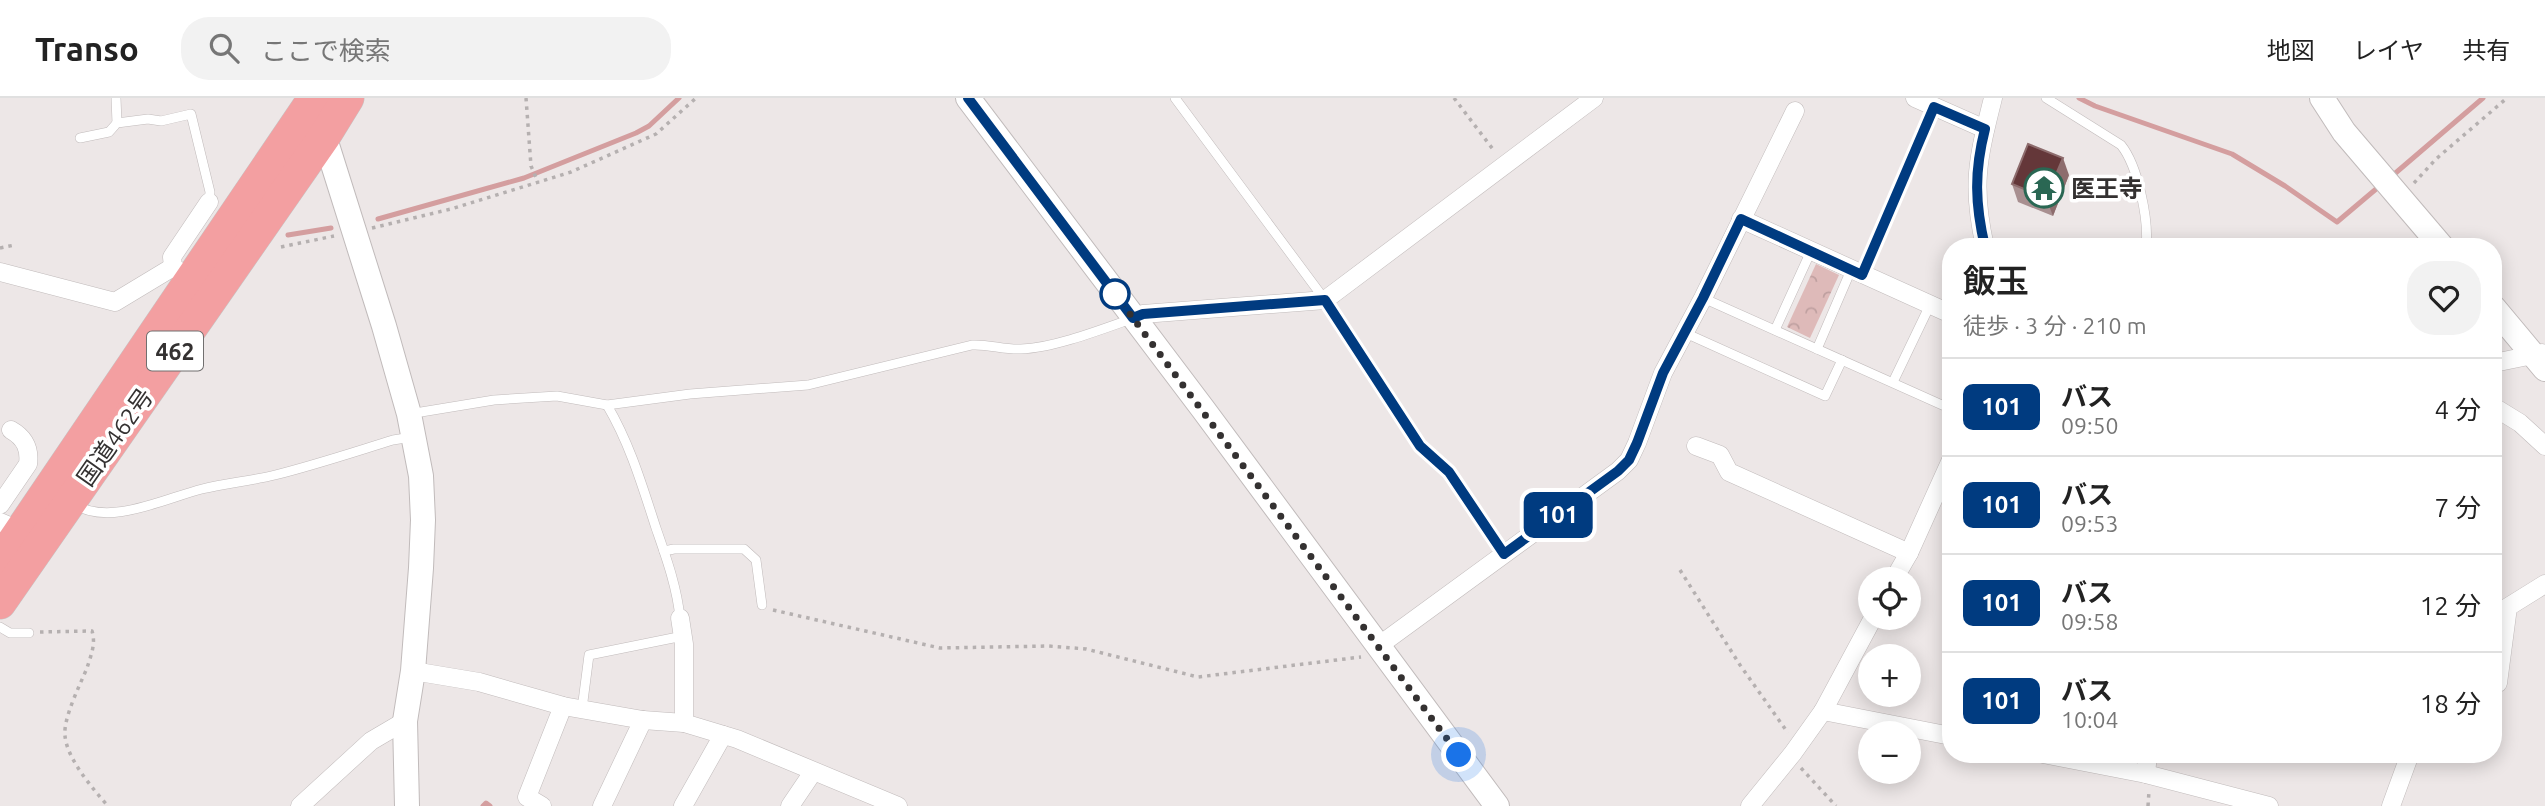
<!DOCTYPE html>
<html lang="ja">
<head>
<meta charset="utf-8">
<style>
	:root { --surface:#fff; --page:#f2f2f2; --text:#222; --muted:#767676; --line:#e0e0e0 }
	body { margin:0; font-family:Ubuntu,"Noto Sans JP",sans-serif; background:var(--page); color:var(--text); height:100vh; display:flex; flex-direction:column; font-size:26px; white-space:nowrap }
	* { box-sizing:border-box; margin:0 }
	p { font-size:23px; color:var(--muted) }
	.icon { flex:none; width:38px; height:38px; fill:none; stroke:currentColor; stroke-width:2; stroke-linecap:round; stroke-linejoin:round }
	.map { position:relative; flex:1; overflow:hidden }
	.side { position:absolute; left:1942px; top:140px; width:560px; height:525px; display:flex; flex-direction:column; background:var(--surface); border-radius:28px; box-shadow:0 4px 18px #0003 }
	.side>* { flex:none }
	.badge { padding:0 14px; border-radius:10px; font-size:24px; line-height:46px }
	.controls { position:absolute; left:1858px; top:469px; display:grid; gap:14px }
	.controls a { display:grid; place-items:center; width:63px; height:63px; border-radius:50%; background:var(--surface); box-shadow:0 4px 18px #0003; font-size:35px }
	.you { position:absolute; width:35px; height:35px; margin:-18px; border:5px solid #fff; border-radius:50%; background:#1a73e8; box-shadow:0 0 0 10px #1a73e833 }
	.map>.badge { position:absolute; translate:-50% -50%; box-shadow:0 0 0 4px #fff }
	.round { display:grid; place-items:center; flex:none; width:74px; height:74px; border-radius:28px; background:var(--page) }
	.head { display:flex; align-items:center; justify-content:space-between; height:119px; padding:0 21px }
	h1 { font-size:33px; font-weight:600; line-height:52px }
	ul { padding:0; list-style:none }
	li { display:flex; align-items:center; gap:21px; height:98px; padding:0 21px; border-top:2px solid var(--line) }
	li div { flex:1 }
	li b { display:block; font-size:26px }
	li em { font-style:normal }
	li .badge { min-width:77px; font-weight:700; text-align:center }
	header { display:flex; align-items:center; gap:42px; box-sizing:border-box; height:98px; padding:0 35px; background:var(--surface); border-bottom:2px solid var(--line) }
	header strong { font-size:33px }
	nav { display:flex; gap:38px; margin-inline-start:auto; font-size:24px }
	.search { width:490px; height:63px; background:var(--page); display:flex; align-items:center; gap:18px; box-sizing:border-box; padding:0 24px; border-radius:28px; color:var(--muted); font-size:26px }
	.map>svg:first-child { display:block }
	.park { fill:url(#park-crowns) }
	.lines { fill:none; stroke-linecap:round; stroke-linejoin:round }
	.stream { stroke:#d49e9f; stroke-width:5 }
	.lane-casing { stroke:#c1bbbb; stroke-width:10 }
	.street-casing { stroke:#c1bbbb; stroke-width:19 }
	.secondary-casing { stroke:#c1bbbb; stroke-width:26 }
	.highway-casing { stroke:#c6c5c5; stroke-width:33 }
	.path { stroke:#b5b0b0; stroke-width:3.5; stroke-dasharray:3.5 5; stroke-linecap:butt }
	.lane { stroke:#fff; stroke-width:9 }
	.street { stroke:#fff; stroke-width:18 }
	.secondary { stroke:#fff; stroke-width:24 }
	.highway { stroke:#f39fa1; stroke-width:32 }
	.wall { fill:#a88f90 }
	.shaded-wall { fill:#8d6c6d }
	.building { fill:#643739; stroke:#8d6c6d; stroke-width:2 }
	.line-casing { stroke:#fff; stroke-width:16 }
	.line { stroke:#003b80; stroke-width:10 }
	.walk { stroke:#343131; stroke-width:7; stroke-dasharray:0 12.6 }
	.stop-dot { fill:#fff; stroke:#003b80; stroke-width:3.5 }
	.labels { text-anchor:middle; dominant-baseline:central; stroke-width:7; stroke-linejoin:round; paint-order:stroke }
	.shield { fill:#fff; stroke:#716f6f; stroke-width:2 }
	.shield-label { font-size:23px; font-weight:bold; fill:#343131 }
	.poi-label { font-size:24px; font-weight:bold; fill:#343131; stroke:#fff; text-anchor:start }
	.street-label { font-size:24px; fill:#343131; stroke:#fff }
</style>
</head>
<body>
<header>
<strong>Transo</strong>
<div class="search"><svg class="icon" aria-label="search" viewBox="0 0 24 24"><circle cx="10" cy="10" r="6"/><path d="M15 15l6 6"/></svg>ここで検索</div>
<nav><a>地図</a><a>レイヤ</a><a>共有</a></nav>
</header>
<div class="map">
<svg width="2545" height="708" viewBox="0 0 2545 708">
	<defs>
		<pattern id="park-crowns" width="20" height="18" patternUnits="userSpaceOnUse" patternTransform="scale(1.75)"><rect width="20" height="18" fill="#debab9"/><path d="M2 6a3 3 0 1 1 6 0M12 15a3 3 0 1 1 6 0" fill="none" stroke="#bfa0a0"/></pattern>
	</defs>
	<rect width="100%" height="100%" fill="#ede7e7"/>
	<path class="park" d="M1816 166 1839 177 1810 240 1787 229Z"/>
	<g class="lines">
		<g class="stream">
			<path d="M2079 0 2095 8 2232 56 2285 88 2337 124 2382 86"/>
			<path d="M2392 78 2483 0"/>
			<path d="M378 121 524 80 636 35 649 28 679 0"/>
			<path d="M288 137 331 130"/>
			<path d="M483 708 486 705 490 708"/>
		</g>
		<g class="lane-casing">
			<g id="lane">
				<path d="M116 0 117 25"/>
				<path d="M1175 0 1325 202 1420 348 1449 374 1504 456"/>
				<path d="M2046 0 2121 47C2138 68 2149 122 2146 149"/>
				<path d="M80 40 109 34 117 25 148 21 161 23 191 16 210 94 209 104"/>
				<path d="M1862 177 1934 9"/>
				<path d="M1703 200 1951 311"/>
				<path d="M1775 232 1811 153"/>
				<path d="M1683 234 1825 298 1842 262"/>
				<path d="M1817 251 1851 172"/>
				<path d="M1893 284 1930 207"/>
				<path d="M607 307C630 346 642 387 656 430 666 459 677 489 680 520"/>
				<path d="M409 316 494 302 557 298 607 307 690 296 808 287 972 247C989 246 1004 252 1021 251 1053 250 1100 232 1131 221"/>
				<path d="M74 406C109 429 166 400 202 391 226 385 251 383 275 377 315 367 354 354 393 342L412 339"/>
				<path d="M664 453 674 451H744L756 462 762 507"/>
				<path d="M0 529 10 535H29"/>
				<path d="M582 611 589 557 683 538"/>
			</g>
		</g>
		<g class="street-casing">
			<g id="street">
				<path d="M1915 0 1985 31"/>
				<path d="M1741 121 1951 216"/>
				<path d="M1985 149C1971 87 1978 60 1993 0"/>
				<path d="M0 174 115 204 173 169"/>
				<path d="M182 175 173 169 172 159 209 104"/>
				<path d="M1133 220 1143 216 1325 202 1594 0"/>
				<path d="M2494 265 2542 255"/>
				<path d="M2494 309 2520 325 2545 348"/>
				<path d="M1696 348 1720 357 1729 374 1909 455"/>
				<path d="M0 407 28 366C30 351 25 340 11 332"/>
				<path d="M0 424 21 433"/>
				<path d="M1894 481 1909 455 1951 362"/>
				<path d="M680 520 684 546V625"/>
				<path d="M1377 549 1618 373 1629 362 1637 345 1663 275 1703 200 1795 13"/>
				<path d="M413 573 479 584 563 608 643 622 684 625 737 641 898 708"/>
				<path d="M2494 585H2498L2508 509 2545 486"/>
				<path d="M1823 613 1951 638"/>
				<path d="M2043 656 2146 676 2269 708"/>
				<path d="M2146 676 2148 656"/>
				<path d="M300 708 371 643 405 623"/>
				<path d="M542 708 527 699 563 608"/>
				<path d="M602 708 643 622"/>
				<path d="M683 708 723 637"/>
				<path d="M790 708 813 674"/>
				<path d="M1750 708 1793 655 1823 613 1873 520"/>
				<path d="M2391 708 2410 656"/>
			</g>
		</g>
		<g class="secondary-casing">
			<g id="secondary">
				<path d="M968 0 1203 311 1497 708"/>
				<path d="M2322 0 2344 34 2442 149"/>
				<path d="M321 28 384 228 409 316 421 378 423 422 421 470 413 573 405 623 407 708"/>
				<path d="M2494 210 2545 271"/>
			</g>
		</g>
		<g class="highway-casing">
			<g id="highway">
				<path d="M0 463 314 0"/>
				<path d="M0 505 324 39 348 0"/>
			</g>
		</g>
		<g class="path">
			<path d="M526 0 531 68 538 84"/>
			<path d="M1454 0 1495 54"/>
			<path d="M2414 85 2436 61 2507 0"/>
			<path d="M372 130 451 111 571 74 656 36 696 0"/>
			<path d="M281 149 334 138"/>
			<path d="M0 150 15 147"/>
			<path d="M1680 472 1740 567 1788 635"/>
			<path d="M773 512 940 550 1048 548 1086 551 1198 579 1361 559"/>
			<path d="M40 534 92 533C96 546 91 557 87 570 80 587 63 620 65 638 67 661 93 691 108 708"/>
			<path d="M1801 670 1836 708"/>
			<path d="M2148 708 2149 693"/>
		</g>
		<use href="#lane" class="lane"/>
		<use href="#street" class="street"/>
		<use href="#secondary" class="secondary"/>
		<use href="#highway" class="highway"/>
	</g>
	<path class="wall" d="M2069 77 2053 118 2018 104 2012 86Z"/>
	<path class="shaded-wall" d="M2063 60 2069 77 2053 118 2046 100Z"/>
	<path class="building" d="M2028 46 2063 60 2046 100 2012 86Z"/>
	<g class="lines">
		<g class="line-casing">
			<path id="line" d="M968 0 1133 220 1143 216 1325 202 1420 348 1449 374 1504 456 1618 373 1629 362 1637 345 1663 275 1703 200 1741 121 1862 177 1934 9 1985 31C1974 74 1975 106 1985 149"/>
		</g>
		<use href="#line" class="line"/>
		<path class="walk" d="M1115 196 1459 657"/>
	</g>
	<defs>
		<g id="temple-ring" transform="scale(2.0125)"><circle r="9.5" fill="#fff" stroke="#2a6753" stroke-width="1.5"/><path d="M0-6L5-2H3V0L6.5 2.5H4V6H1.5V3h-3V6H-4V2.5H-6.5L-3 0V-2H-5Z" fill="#2a6753"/></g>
	</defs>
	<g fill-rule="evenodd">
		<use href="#temple-ring" x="2044" y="90"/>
	</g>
	<circle class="stop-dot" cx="1115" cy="196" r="14"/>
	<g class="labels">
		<rect class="shield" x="147" y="233.5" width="56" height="39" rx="5"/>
		<g class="shield-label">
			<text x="175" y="253">462</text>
		</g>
		<g class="poi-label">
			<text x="2071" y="90">医王寺</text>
		</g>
		<g class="street-label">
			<text transform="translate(115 339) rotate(-55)">国道462号</text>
		</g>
	</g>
</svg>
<div class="controls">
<a><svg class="icon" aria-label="locate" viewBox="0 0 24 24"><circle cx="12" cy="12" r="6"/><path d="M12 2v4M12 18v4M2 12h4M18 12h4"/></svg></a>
<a>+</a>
<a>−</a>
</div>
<div class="you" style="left:1459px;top:657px"></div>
<b class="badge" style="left:1558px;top:417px;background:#003b80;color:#fff">101</b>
<section class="side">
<div class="head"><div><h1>飯玉</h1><p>徒歩 · 3 分 · 210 m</p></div><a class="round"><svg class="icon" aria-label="heart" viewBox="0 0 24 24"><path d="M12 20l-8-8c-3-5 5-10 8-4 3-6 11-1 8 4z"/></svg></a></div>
<ul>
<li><span class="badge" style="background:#003b80;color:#fff">101</span><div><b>バス</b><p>09:50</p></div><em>4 分</em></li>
<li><span class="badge" style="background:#003b80;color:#fff">101</span><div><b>バス</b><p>09:53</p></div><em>7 分</em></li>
<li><span class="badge" style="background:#003b80;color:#fff">101</span><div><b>バス</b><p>09:58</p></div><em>12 分</em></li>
<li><span class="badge" style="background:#003b80;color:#fff">101</span><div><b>バス</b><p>10:04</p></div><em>18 分</em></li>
</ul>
</section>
</div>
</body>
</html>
